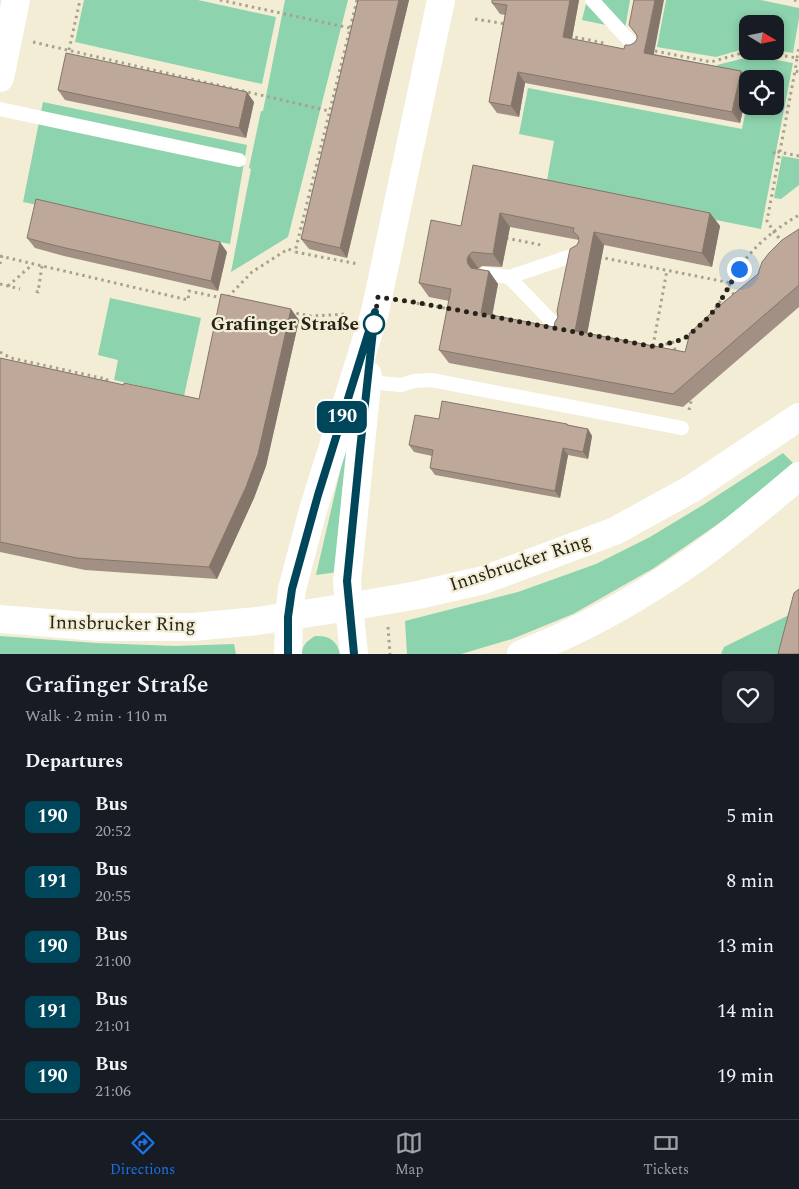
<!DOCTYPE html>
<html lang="en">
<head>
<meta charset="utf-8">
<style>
	:root { --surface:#171b24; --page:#20242c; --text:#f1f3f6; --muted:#9ea1a6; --line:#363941; --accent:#1a73e8 }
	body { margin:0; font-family:Spectral,serif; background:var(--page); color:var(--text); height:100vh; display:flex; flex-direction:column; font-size:19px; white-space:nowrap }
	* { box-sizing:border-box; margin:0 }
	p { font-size:16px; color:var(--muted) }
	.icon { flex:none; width:28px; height:28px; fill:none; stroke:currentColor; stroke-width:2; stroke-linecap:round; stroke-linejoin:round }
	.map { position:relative; height:654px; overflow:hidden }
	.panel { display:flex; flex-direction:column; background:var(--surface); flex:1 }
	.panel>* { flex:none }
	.badge { padding:0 10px; border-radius:8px; font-size:18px; line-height:32px }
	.needle { width:32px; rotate:100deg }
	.buttons { position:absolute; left:739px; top:15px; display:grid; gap:10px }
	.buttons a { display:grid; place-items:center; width:45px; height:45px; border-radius:10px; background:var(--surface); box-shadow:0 2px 8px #0003; font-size:25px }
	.you { position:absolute; width:25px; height:25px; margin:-12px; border:4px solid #fff; border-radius:50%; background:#1a73e8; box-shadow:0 0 0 8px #1a73e833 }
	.map>.badge { position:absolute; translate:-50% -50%; box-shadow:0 0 0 2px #fff }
	h2 { padding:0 25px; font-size:19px; line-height:45px }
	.round { display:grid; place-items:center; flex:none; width:52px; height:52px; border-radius:10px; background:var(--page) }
	.summary { display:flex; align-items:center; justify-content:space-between; height:85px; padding:0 25px }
	h1 { font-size:24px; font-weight:600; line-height:38px }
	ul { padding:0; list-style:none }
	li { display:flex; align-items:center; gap:15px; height:65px; padding:0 25px }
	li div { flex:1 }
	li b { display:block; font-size:19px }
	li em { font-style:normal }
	li .badge { min-width:55px; font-weight:700; text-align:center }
	.tab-bar { display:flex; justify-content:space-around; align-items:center; height:70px; border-top:1px solid var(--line); background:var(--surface); font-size:14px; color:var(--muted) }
	.tab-bar a { display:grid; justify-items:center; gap:2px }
	.tab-bar .selected { color:var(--accent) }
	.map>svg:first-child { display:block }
	.green { fill:#8dd3ad }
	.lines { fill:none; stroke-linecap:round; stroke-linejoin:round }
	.path { stroke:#a6a28f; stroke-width:3; stroke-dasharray:2.5 4; stroke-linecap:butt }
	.lane { stroke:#fff; stroke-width:14 }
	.street { stroke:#fff; stroke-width:28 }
	.secondary { stroke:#fff; stroke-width:28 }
	.primary { stroke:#fff; stroke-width:28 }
	.highway { stroke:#fff; stroke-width:28 }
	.wall { fill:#a39084; fill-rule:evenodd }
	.shaded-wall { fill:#85766b }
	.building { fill:#bea899; stroke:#85766b; fill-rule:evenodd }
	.line-casing { stroke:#fff; stroke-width:11 }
	.line { stroke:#00465a; stroke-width:8 }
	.walk { stroke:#25231a; stroke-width:5; stroke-dasharray:0 9 }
	.stop-dot { fill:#fff; stroke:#00465a; stroke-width:2.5 }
	.labels { text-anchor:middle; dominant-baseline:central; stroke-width:4.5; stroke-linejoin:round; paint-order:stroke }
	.stop-label { font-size:19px; font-weight:bold; fill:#25231a; stroke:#f2edd4; text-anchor:end }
	.street-label { font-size:19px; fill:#25231a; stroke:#f2edd4 }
</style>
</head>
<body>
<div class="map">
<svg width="799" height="654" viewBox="0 0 799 654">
	<rect width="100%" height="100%" fill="#f2edd4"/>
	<g class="green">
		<path d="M84 0H198L276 17 262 84 75 42Z"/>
		<path d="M285 0H348L288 237 231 272 251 169 249 168 261 111H263Z"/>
		<path d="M587 0H630L625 29 582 20Z"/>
		<path d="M666 0H761L799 8V18L793 53 775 50V24H748L747 48 716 57 657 47Z"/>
		<path d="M753 56 793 63 761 229 546 186 554 141 519 134 528 88 742 129 747 104 748 106H775V79H752L716 72 717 65Z"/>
		<path d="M43 102 247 145 230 244 23 202Z"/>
		<path d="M782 156 799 159V185L781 199 774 198Z"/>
		<path d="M110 298 201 318 184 396 114 380 118 360 98 355Z"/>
		<path d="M349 447 338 572 316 575 345 450Z"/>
		<path d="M783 453 793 463 734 513 654 568 573 614 512 639 468 652 461 654H407L405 621 518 592 596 564 650 537 703 505Z"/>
		<path d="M791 614 780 654H721L724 647Z"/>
		<path d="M0 636 96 643 175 646 234 644 236 654H0Z"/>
		<path d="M315 636C328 635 337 640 340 654H302C302 645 307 641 315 636Z"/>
	</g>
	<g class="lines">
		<g class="path">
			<path d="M220 0 350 28"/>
			<path d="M357 0 295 252 358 264"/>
			<path d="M794 0 799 1"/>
			<path d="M475 19 506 24"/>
			<path d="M569 36 604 43"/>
			<path d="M33 42 329 111"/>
			<path d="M69 50 80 0"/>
			<path d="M655 51 711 62 749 51"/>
			<path d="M753 51 797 58 795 71 799 72"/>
			<path d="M797 58 799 47"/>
			<path d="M774 154V151L799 156"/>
			<path d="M506 238 541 245"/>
			<path d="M783 243 774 232 767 221 795 71"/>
			<path d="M0 256 188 300 189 291 222 298"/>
			<path d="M599 257 731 283"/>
			<path d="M0 264 2 256"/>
			<path d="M0 284 20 289"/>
			<path d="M8 286 33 264"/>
			<path d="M728 288 736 297"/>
			<path d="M36 291 38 292 42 266"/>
			<path d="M228 297 252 272 288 249 295 252"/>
			<path d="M404 301 450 309"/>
			<path d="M290 312 311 316 348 314"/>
			<path d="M711 313C723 301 729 284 738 270 753 246 775 229 799 215"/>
			<path d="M671 342 677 353"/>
			<path d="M653 346 656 347 684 339 692 332"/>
			<path d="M653 346 667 270"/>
			<path d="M0 352 11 358 106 379V380"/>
			<path d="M106 379 112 384"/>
			<path d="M689 410 692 397"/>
			<path d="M388 627 390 654"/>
		</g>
		<g class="lane">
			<path d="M592 0 636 48"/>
			<path d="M0 109 239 160"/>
			<path d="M485 274 509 277 580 253"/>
			<path d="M509 277 559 329"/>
			<path d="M368 382 401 385 414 381 431 380 682 428"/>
		</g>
		<g class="street">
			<path d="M0 78 16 0"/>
			<path d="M349 607 347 581 368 375"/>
			<path d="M289 617 292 589 313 510 375 312 441 0"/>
		</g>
		<g class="secondary">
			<path d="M349 607 354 654"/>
			<path d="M288 654 289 617"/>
		</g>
		<path class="primary" d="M0 619 98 627H193L257 621 349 607"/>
		<g class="highway">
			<path d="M349 607 418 595 484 580 615 531 693 488 799 417"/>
			<path d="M521 654C584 630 646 594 701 555 735 530 767 503 799 476"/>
		</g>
	</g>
	<g class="wall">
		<path d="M358 0H409L347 258 309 249 301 239Z"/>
		<path d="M492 0H579L572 39 624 49 634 43 637 39V36L629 25 654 54 741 71 748 81V87L740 123 525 83 519 117 497 113 489 102 505 15 500 14 492 3Z"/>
		<path d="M58 90 254 102 246 138 65 100Z"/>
		<path d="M473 165 710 213 720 226 712 267 604 245 587 333 685 352 758 274 799 229V307L683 407 449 363 439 350 449 301 429 297 419 283 461 226ZM510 227 579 240 577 245 558 317 554 327 492 316 498 284 489 271 478 269 482 266 502 267Z"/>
		<path d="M27 238 227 252 218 291 64 256 35 248Z"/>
		<path d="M299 320 266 466 254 498 217 579 85 570 0 552V358L124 385 199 399Z"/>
		<path d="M439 419 567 424 569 425 588 429 592 436 588 459 568 455 560 498 435 475 430 468 432 456 414 452 409 445Z"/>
	</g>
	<g class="shaded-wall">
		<path d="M399 0H409L347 258 340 248Z"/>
		<path d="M570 0H579L570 49 563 37Z"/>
		<path d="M655 0H664L652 64 644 53Z"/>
		<path d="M741 71 748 81V87L740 123 732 112Z"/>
		<path d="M518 72 525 83 519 117 511 106Z"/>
		<path d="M247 92 254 102 246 138 239 128Z"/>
		<path d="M500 213 510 227 502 267 493 254Z"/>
		<path d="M710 213 720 226 712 267 702 253Z"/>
		<path d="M594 232 604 245 585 345 575 331Z"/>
		<path d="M220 242 227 252 218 291 211 281Z"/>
		<path d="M469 255 478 268 476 272 477 278 468 264 467 259Z"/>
		<path d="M489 271 498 284 490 327 481 313Z"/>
		<path d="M291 309 299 320 266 466 254 498 217 579 209 567Z"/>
		<path d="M588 429 592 436 588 459 583 452Z"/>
		<path d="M563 448 568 455 560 498 555 491Z"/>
	</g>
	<g class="building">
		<path d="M358 0H399L340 248 301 239Z"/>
		<path d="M492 0H570L563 37 624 49 625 45H630L634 43 637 39V35L629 25 634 0H655L644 53 741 71 732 112 518 72 511 106 489 102 507 5 492 3Z"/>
		<path d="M66 53 247 92 239 128 58 90Z"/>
		<path d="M473 165 710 213 702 253 594 232 575 331 685 352 690 333 713 311 758 274 762 262 769 253 782 240 799 229V285L673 394 439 350 451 289 419 283 431 220 461 226ZM500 213 574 228 573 231 578 236 579 241 577 245 570 249 557 311 558 317 555 322 554 327 481 313 489 271 471 268 468 264 467 259 469 255 472 252 493 254Z"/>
		<path d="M36 199 220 242 211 281 57 246 27 238Z"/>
		<path d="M221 294 291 309 258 454 246 487 209 567 77 558 0 542V358L124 385V383L199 399Z"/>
		<path d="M442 401 567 424V425L588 429 583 452 563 448 555 491 430 468 433 450 409 445 415 415 439 419Z"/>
		<path d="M799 589V654H778L794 593Z"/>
	</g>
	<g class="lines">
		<g class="line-casing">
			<path id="line" d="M288 654V617L292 589 318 495 375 312 360 450 347 581 354 654"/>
		</g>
		<use href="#line" class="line"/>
		<path class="walk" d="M374 324 378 297 414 302 656 347 684 339 705 321 717 307 739 269"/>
	</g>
	<circle class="stop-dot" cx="374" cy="324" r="10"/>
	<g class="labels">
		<g class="stop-label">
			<text x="359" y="324">Grafinger Straße</text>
		</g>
		<g class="street-label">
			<text transform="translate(520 563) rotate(-18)">Innsbrucker Ring</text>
			<text transform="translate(122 624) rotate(1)">Innsbrucker Ring</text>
		</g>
	</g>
</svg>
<div class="buttons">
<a><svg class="needle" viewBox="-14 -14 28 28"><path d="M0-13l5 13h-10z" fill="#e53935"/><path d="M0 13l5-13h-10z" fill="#9ea1a6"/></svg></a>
<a><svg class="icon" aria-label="locate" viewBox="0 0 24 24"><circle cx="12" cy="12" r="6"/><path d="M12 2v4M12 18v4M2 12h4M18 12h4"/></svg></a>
</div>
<div class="you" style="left:739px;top:269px"></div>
<b class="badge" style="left:342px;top:417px;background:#00465a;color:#fff">190</b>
</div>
<section class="panel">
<div class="summary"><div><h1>Grafinger Straße</h1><p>Walk · 2 min · 110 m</p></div><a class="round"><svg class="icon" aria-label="heart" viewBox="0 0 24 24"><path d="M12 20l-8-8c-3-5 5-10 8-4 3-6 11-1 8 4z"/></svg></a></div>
<h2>Departures</h2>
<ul>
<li><span class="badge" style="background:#00465a;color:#fff">190</span><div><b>Bus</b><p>20:52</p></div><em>5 min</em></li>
<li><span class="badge" style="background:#00465a;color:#fff">191</span><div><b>Bus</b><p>20:55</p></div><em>8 min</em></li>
<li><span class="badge" style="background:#00465a;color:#fff">190</span><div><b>Bus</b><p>21:00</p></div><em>13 min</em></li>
<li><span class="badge" style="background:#00465a;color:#fff">191</span><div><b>Bus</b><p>21:01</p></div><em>14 min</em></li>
<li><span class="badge" style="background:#00465a;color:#fff">190</span><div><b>Bus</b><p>21:06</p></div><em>19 min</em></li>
</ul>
</section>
<nav class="tab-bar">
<a class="selected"><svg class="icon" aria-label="directions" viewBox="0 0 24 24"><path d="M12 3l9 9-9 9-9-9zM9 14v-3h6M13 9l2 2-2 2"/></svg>Directions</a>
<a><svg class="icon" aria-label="map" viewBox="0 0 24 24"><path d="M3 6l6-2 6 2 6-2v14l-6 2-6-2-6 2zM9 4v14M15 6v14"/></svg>Map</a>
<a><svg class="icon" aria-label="tickets" viewBox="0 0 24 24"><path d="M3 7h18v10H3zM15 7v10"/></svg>Tickets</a>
</nav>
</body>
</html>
